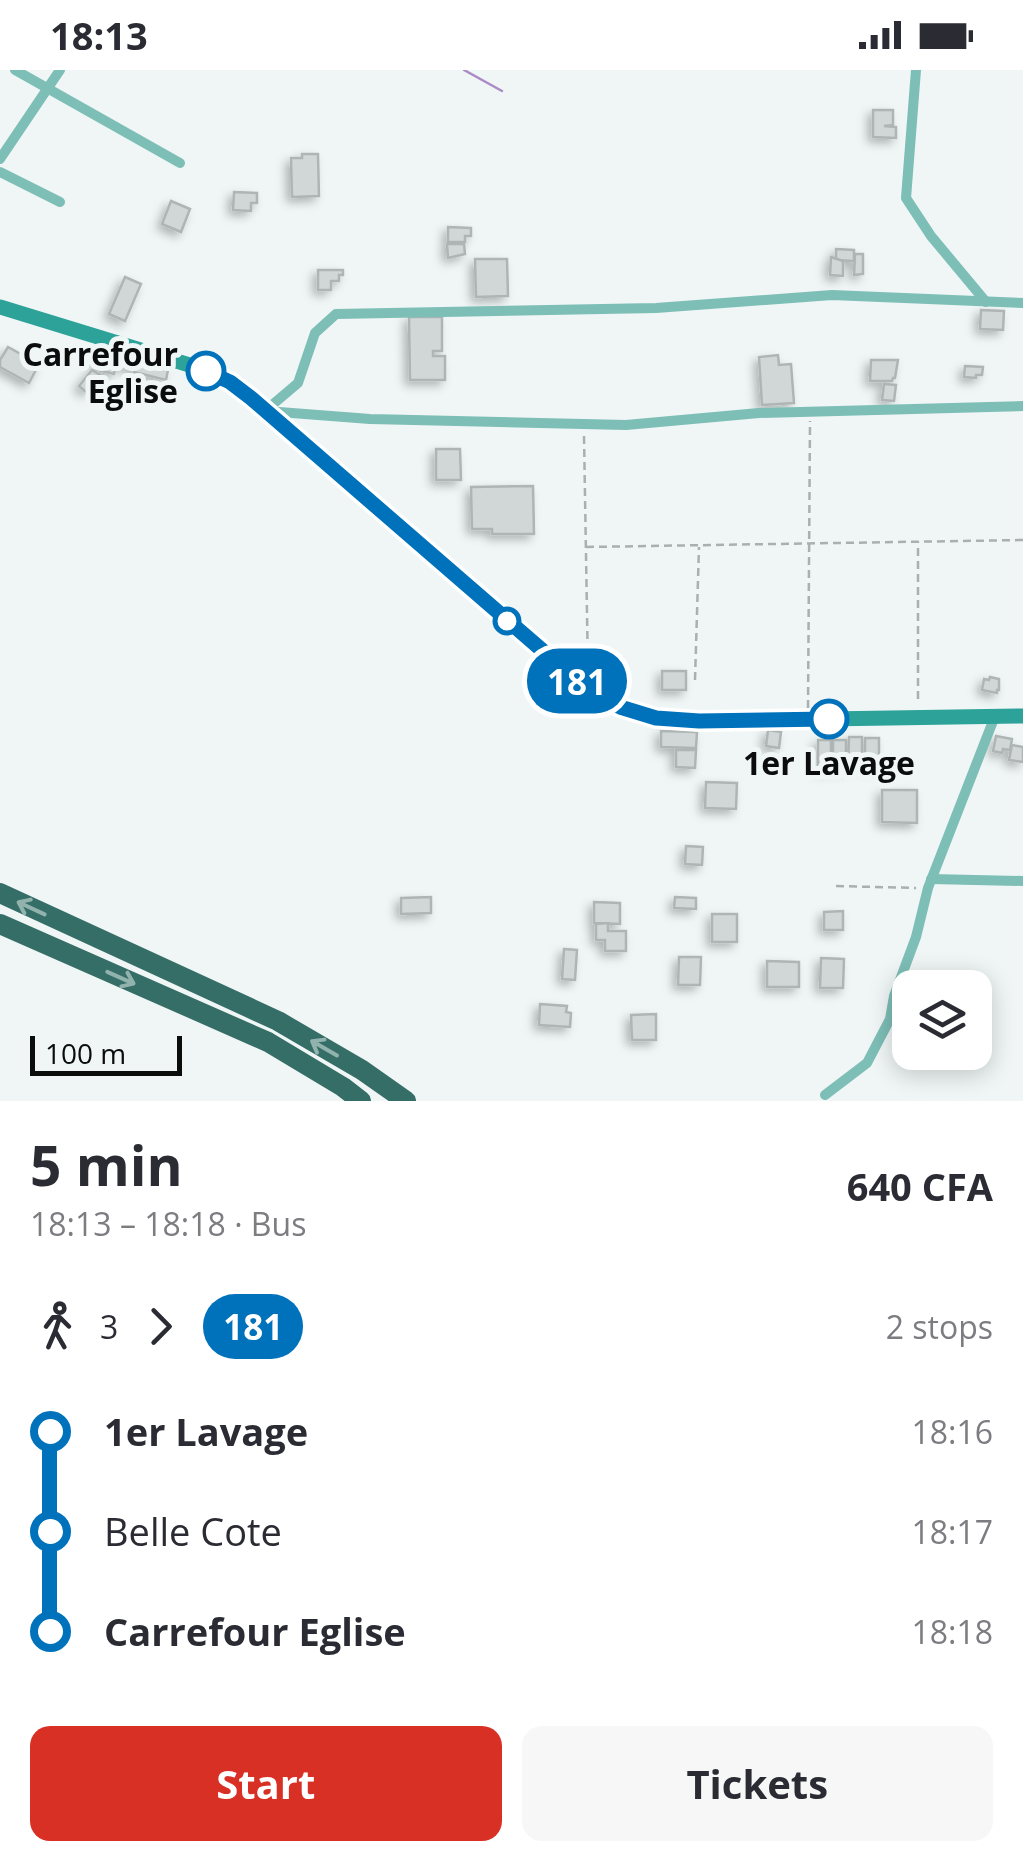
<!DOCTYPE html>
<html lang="en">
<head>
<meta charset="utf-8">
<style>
	:root { --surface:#fff; --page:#f7f7f7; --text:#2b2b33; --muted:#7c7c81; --accent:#d93025 }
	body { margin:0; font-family:"Open Sans",sans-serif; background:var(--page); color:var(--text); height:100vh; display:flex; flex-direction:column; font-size:38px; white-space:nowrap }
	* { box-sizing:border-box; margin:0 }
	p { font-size:32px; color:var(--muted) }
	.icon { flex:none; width:55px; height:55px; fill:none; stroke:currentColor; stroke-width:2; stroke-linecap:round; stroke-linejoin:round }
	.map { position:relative; height:1031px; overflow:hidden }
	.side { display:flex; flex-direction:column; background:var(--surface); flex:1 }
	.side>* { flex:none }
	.badge { padding:0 20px; border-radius:32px; font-size:35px; line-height:65px }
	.buttons { position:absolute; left:892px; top:900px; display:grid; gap:20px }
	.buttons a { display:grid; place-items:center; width:100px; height:100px; border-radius:20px; background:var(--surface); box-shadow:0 5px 25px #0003; font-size:50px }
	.scale { position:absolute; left:30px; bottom:25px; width:152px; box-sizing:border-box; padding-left:10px; border:5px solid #0b0d0d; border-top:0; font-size:28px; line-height:35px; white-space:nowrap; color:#0b0d0d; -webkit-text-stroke:8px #eff6f5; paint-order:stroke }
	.map>.badge { position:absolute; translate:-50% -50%; box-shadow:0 0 0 5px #fff }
	.legs { display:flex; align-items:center; gap:15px; height:110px; padding:0 30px; font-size:32px }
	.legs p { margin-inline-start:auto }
	.summary { display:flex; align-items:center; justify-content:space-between; height:170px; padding:0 30px }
	h1 { font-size:55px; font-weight:700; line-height:75px }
	.primary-button { display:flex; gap:20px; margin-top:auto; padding:20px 30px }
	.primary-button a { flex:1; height:115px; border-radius:20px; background:var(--accent); color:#fff; font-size:40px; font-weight:700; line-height:115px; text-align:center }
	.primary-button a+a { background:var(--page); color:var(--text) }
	ul { padding:0 30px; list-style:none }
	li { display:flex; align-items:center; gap:35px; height:100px; font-size:38px }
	li i { display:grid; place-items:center; width:15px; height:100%; margin:0 12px; background:currentColor }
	li i::after { content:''; width:25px; height:25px; margin:-12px; border:8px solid; border-radius:50%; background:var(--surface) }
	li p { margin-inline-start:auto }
	li:first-child i { background:linear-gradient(#0000 50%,currentColor 0) }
	li:last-child i { background:linear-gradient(currentColor 50%,#0000 0) }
	.status { display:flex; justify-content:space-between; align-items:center; height:70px; padding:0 50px; background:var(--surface); direction:ltr }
	.status svg { height:28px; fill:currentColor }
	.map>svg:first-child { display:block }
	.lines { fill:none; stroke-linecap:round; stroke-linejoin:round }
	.stream { stroke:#ac8bc5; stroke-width:2.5 }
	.building { fill:#d0d7d6; stroke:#aeb5b4; stroke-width:2.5; filter:url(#shadow) }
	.path { stroke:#aaafaf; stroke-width:2.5; stroke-dasharray:8 5; stroke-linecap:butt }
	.street { stroke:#7dbeb6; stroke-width:10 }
	.secondary { stroke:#2ca298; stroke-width:15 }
	.highway { stroke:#356d67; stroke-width:20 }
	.oneway { stroke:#92b2ae }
	.line-1-casing { stroke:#fff; stroke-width:22 }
	.line-1 { stroke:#0072bc; stroke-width:15 }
	.stop-1-dot { fill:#fff; stroke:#0072bc; stroke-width:5 }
	.labels { text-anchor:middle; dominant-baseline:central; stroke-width:10; stroke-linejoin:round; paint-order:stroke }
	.stop-label { font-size:32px; font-weight:bold; fill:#0b0d0d; stroke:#eff6f5; text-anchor:end }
</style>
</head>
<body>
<div class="status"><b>18:13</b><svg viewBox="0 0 49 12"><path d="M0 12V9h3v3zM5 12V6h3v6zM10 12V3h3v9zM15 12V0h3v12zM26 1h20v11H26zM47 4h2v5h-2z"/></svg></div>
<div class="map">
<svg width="1023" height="1031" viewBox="0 0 1023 1031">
	<defs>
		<filter id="shadow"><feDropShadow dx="-4.5" dy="4.5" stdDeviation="5" flood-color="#0004"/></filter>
	</defs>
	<rect width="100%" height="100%" fill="#eff6f5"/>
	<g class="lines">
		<path class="stream" d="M464 0 502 21"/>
	</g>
	<g class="building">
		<path d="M873 40H893V55L884 56 896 57V68L873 67Z"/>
		<path d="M302 84H318L319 126 292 127 291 88H302Z"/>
		<path d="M234 122 257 123V133H251V141L233 140Z"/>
		<path d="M171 131 190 139 181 162 162 154Z"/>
		<path d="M448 157 471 158V166H465V172H448Z"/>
		<path d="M447 174H464L465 184 448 188Z"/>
		<path d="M836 179 854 180V191L836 190Z"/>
		<path d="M855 184H863V204L854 205Z"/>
		<path d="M831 187 843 191V206L830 205Z"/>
		<path d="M475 189H507L508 226 476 227Z"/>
		<path d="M318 200H343V205H339V211H331V220H318Z"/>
		<path d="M125 207 141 214 125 251 109 244Z"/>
		<path d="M981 240 1004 241 1003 260 980 259Z"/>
		<path d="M409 247H442V281H433V286H445V310H410Z"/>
		<path d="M8 277 39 294 29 313 0 297V290Z"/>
		<path d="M99 282 168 300 166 310 134 302V298L116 294 114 304 95 299Z"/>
		<path d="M778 285 779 295 791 294 794 333 762 335 759 287Z"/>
		<path d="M871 290H898L895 308H893L892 311H870Z"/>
		<path d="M965 296 983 297 982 305H976V308L964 307Z"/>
		<path d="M92 300 100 305 86 322 79 316Z"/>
		<path d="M884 314 896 315 894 331 882 330Z"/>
		<path d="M436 379H460L461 410H436Z"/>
		<path d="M533 416 534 464H492V459H472L471 417Z"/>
		<rect x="662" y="601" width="24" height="19"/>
		<path d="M990 607 999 609V620H997V623L982 620 984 609 989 610Z"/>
		<path d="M768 660 781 662 779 678 766 676Z"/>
		<path d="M661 661 697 662 696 678 661 677Z"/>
		<path d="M996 666 1012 669 1010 680 1003 679 1002 683 993 681Z"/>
		<path d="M849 667H862V695L848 696Z"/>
		<rect x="865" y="668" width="14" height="28"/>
		<rect x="818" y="670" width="13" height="29"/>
		<rect x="833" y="670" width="13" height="28"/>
		<path d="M1012 675 1023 677V692L1009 690Z"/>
		<path d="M676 680H696L695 698 676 697Z"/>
		<path d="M706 712 737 713 736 739 705 738Z"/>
		<path d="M882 720H917V753L882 752Z"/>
		<path d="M686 776 703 777 702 795 685 794Z"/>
		<path d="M431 827V843L401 844V828Z"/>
		<path d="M675 827 696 828V839L674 838Z"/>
		<path d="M594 832 620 833V854L594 853Z"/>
		<path d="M843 841V860H824V842Z"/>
		<rect x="712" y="844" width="25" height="28"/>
		<path d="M608 853V861H626V881H605V870H596V854Z"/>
		<path d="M564 879 577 880 575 910 562 909Z"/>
		<path d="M679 887H701L700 915H678Z"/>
		<path d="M821 888 844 889 843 918H820Z"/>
		<path d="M767 891 799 892V917H767Z"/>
		<path d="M540 934 567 936 566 942 571 943 570 957 539 955Z"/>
		<path d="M656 944V970H632L631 945Z"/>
	</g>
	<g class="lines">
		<g class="path">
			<path d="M584 366 588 603"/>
			<path d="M586 477 1023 470"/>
			<path d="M695 610 699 477"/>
			<path d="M918 629V472"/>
			<path d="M808 638 810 351"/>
			<path d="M836 816 916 818"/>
		</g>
		<g class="street">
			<path d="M15 0 180 93"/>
			<path d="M916 0 906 128 931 166 986 232"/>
			<path d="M0 89 60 0"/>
			<path d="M0 102 60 132"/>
			<path d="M265 341 298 313 315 263 336 244 656 238 832 225 1023 233"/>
			<path d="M266 341 370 349 626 355 759 343 1023 336"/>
			<path d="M931 809 1023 811"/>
			<path d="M825 1025 867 993 890 949 894 926 916 867 928 818 995 646"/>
		</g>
		<path class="secondary" d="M0 237 196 297 230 313 251 327 564 600C611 639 639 647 699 651L1023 646"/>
		<g class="highway">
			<path d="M0 823 278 951 362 1000 406 1031"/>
			<path d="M0 854 268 972 343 1017 361 1031"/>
		</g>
	</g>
	<defs><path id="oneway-shaft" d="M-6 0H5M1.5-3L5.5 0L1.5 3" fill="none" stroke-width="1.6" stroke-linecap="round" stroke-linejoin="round" transform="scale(2.5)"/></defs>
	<g class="oneway">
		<use href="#oneway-shaft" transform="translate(31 838) rotate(-155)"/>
		<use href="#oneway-shaft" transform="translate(121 908) rotate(24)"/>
		<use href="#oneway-shaft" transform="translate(324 978) rotate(-150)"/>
	</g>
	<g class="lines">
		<g class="line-1-casing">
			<path id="line-1" d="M206 301 230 312 251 328 588 620 620 637 656 648 699 651 829 649"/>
		</g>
		<use href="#line-1" class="line-1"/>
	</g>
	<g class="stop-1-dot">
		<circle cx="206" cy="301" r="18"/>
		<circle cx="507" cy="551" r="12"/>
		<circle cx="829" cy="649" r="18"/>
	</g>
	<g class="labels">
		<g class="stop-label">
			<text x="178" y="283">Carrefour<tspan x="178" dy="37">Eglise</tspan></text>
			<text x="829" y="692" text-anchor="middle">1er Lavage</text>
		</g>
	</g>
</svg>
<div class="buttons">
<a><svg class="icon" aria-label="layers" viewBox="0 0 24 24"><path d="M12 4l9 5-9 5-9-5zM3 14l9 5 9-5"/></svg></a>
</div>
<div class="scale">100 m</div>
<b class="badge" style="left:577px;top:611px;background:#0072bc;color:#fff">181</b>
</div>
<section class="side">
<div class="summary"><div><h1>5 min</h1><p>18:13 – 18:18 · Bus</p></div><b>640 CFA</b></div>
<div class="legs"><svg class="icon" aria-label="walk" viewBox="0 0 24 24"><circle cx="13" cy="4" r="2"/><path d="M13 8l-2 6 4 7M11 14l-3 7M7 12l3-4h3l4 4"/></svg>3<svg class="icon" aria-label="forward" viewBox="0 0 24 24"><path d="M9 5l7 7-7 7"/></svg><b class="badge" style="background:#0072bc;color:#fff">181</b><p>2 stops</p></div>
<ul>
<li><i style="color:#0072bc"></i><b>1er Lavage</b><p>18:16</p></li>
<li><i style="color:#0072bc"></i><span>Belle Cote</span><p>18:17</p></li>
<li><i style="color:#0072bc"></i><b>Carrefour Eglise</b><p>18:18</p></li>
</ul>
<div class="primary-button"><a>Start</a><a>Tickets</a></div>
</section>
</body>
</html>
